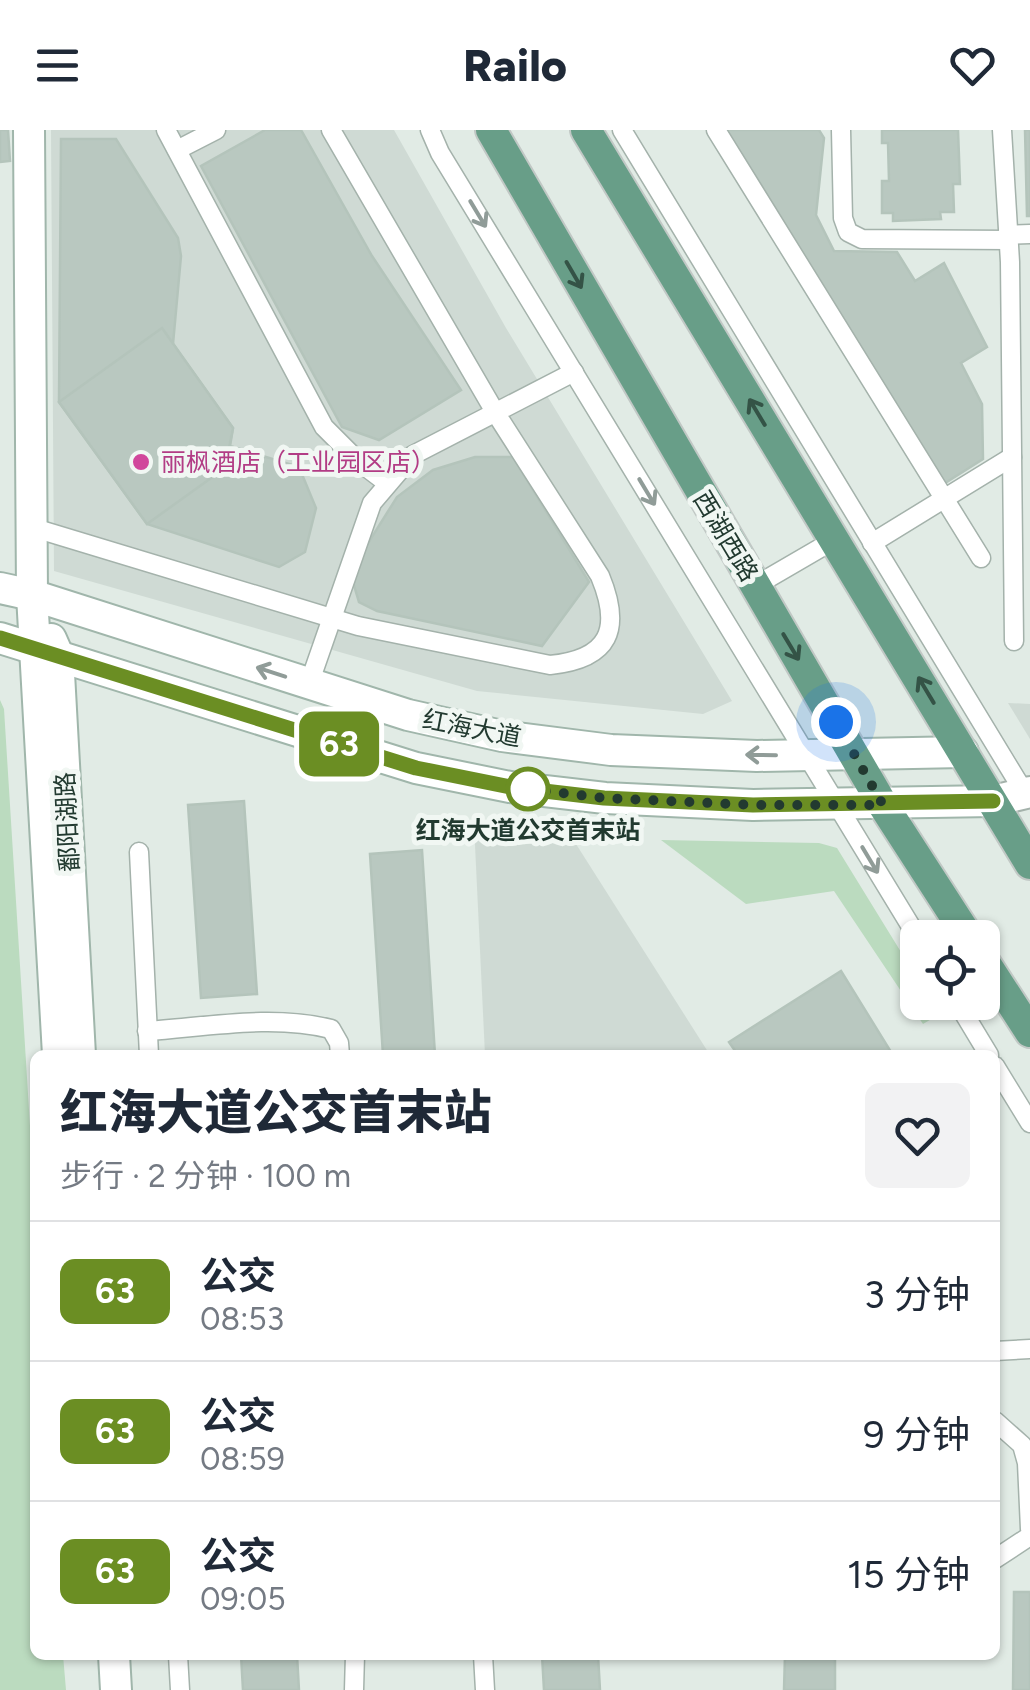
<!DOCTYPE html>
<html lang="zh">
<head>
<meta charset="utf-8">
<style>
	:root { --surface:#fff; --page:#f2f2f3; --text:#1f2937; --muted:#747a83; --line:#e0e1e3 }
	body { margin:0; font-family:Figtree,"Noto Sans SC",sans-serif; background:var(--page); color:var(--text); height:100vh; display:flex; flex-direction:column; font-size:38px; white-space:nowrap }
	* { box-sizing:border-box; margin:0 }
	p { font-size:32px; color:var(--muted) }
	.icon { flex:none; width:55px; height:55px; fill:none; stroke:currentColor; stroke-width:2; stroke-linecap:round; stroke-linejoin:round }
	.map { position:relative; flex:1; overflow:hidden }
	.sheet { position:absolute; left:30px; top:920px; width:970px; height:610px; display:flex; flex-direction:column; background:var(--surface); border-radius:15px; box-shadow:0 2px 8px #0004 }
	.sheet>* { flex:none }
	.badge { padding:0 20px; border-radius:15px; font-size:35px; line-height:65px }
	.buttons { position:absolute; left:900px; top:790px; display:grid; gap:20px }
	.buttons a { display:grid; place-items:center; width:100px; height:100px; border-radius:15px; background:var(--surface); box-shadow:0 2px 8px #0004; font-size:50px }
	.you { position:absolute; width:50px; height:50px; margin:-25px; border:8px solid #fff; border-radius:50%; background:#1a73e8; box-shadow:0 0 0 15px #1a73e833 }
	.map>.badge { position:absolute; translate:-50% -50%; box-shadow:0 0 0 5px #fff }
	.round { display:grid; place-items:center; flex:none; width:105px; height:105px; border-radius:15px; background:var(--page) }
	.head { display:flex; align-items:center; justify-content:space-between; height:170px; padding:0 30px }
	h1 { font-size:48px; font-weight:800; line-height:75px }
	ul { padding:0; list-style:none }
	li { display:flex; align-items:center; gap:30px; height:140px; padding:0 30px; border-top:2px solid var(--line) }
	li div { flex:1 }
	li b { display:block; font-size:38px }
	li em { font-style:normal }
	li .badge { min-width:110px; font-weight:700; text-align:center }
	header { display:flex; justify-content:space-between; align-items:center; height:130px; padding:0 30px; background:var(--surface); font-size:45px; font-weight:800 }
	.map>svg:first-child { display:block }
	.built { fill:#cfdad4 }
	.green { fill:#bbdbbf }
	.building { fill:#b9c8c0; stroke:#b4c4bb; stroke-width:2.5 }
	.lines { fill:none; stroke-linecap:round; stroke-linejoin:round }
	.lane-casing { stroke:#a4b2ab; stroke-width:21 }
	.street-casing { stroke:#a4b2ab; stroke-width:34 }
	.secondary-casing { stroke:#a0b6ab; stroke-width:34 }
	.primary-casing { stroke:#c1c8c5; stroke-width:34 }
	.lane { stroke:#fff; stroke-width:18 }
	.street { stroke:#fff; stroke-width:30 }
	.secondary { stroke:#fff; stroke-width:30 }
	.primary { stroke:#689e88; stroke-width:30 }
	.oneway { stroke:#909c98 }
	.oneway2 { stroke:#345346 }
	.line-casing { stroke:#fff; stroke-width:22 }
	.line { stroke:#6b8e23; stroke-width:15 }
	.walk { stroke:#223a30; stroke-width:10; stroke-dasharray:0 18 }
	.hotel-dot { fill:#d1479c; stroke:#f1f7f3; stroke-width:4 }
	.stop-dot { fill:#fff; stroke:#6b8e23; stroke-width:5 }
	.labels { text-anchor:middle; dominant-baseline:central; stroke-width:10; stroke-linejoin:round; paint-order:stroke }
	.hotel-label { font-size:25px; fill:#b23c85; stroke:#f1f7f3; text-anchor:start }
	.street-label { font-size:25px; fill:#223a30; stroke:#f1f7f3 }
	.stop-label { font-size:25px; font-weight:bold; fill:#223a30; stroke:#f1f7f3 }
</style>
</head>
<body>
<header><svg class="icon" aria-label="menu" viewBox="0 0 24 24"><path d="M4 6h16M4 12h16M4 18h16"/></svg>Railo<svg class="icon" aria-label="heart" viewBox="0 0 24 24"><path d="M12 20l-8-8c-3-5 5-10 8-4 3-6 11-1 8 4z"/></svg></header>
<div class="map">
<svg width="1030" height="1560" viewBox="0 0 1030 1560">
	<rect width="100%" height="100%" fill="#e1ebe5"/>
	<g class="built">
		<path d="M51 0H394L506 198 732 571 703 584 477 561 54 441Z"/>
		<path d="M1008 573 1030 574V609Z"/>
		<path d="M474 694 576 714 710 925H485Z"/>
	</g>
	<g class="green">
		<path d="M0 570 4 579 35 1076V1525H63L66 1560H0Z"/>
		<path d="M661 710 819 713 837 718 917 848 918 872 933 873 940 884 923 894 834 761 746 774Z"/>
	</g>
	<g class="building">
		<path d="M0 0H8L10 31 0 32Z"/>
		<path d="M265 0H301L372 126 461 260 379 310 342 297 201 36Z"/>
		<path d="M725 0H819L824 8 816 85 834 121 897 122 915 151 944 133 987 217 961 233 982 274 983 329 942 355Z"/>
		<path d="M882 0H958L960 54H953L954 82H940L941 89 893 91V83H882V51H889L888 13H882Z"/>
		<path d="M1025 0H1030V86H1027Z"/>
		<path d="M61 9H116L178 108 181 126 173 214 233 298 230 316 299 337 316 378 305 422 279 437 147 394 59 272Z"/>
		<path d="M162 198 233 298 225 338 147 394 59 272Z"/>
		<path d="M475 327H513L589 452 542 516 377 481 359 472 350 442 397 367 433 340Z"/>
		<path d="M244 671 257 864 201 868 188 675Z"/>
		<path d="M422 720 435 925H383L370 724Z"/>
		<path d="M841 841 891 922 885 925H738L729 912Z"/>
		<path d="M1014 1462H1030V1560H1013Z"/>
		<path d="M241 1525H297L299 1560H243Z"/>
		<path d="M542 1525H598L600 1560H544Z"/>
		<path d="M785 1525H835V1560H784Z"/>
	</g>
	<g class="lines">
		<g class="lane-casing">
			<g id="lane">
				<path d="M166 0 324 297 358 331 387 353"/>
				<path d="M430 0 440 23 918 808"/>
				<path d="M622 0 1027 667"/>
				<path d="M716 0 981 428"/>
				<path d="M841 0 843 88 848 102 862 109 1008 110"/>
				<path d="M1002 0 1010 132 1014 511"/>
				<path d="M177 20 216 0"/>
				<path d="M1007 105 1030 104"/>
				<path d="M31 397 358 496 550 535C610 529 622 499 600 446L495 282 331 0"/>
				<path d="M872 413 1012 327"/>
				<path d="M755 456 834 410"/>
				<path d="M309 554 372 373 413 325 574 242"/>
				<path d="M139 722 149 925"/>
				<path d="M957 872 989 925"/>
				<path d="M147 901C206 897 273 884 331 899L339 913 340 925"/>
				<path d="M995 936 1030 993"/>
				<path d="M995 1221 1030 1219"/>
				<path d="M995 1291 1022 1315 1027 1333 1030 1399"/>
				<path d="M995 1429 1030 1406"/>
				<path d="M178 1525 180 1560"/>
				<path d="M483 1525 485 1560"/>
				<path d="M354 1560 355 1525"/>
			</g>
		</g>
		<g class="street-casing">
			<path id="street" d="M993 671 1030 662"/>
		</g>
		<g class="secondary-casing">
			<g id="secondary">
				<path d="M29 0 32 465 58 925"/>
				<path d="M0 458 32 465 408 585 502 606 611 620 757 626 963 622"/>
				<path d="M0 508 416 638 510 657 605 668 753 675 993 671"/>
				<path d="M51 509 58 525 80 925"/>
				<path d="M114 1525 116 1560"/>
			</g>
		</g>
		<g class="primary-casing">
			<g id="primary">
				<path d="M491 0 883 675 969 808"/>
				<path d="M586 0 1030 734"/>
				<path d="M982 828 1030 902"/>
			</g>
		</g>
		<use href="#lane" class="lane"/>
		<use href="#street" class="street"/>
		<use href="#secondary" class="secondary"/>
		<use href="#primary" class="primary"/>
	</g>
	<defs><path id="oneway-shaft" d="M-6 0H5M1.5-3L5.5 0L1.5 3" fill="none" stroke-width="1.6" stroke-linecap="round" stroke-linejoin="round" transform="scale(2.5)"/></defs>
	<g class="oneway">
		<use href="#oneway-shaft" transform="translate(478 84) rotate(59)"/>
		<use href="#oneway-shaft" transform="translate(647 362) rotate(59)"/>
		<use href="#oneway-shaft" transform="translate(271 542) rotate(-162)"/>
		<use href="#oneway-shaft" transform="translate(761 625) rotate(-179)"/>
		<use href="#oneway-shaft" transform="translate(870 730) rotate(59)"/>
	</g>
	<g class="oneway2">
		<use href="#oneway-shaft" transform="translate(574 145) rotate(60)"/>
		<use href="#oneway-shaft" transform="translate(757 282) rotate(-121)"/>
		<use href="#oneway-shaft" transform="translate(791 517) rotate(59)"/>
		<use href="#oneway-shaft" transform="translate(926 560) rotate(-121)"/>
	</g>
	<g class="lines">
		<g class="line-casing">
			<path id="line" d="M0 508 416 638 510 657 604 668 753 675 993 671"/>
		</g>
		<use href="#line" class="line"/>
		<path class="walk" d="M528 659 604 668 753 675H883L836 592"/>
	</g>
	<circle class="hotel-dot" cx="141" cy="332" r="10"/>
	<circle class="stop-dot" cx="528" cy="659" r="20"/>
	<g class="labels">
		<g class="hotel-label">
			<text x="161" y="332">丽枫酒店（工业园区店）</text>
		</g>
		<g class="street-label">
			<text transform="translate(726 406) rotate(59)">西湖西路</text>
			<text transform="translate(472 598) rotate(11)">红海大道</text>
			<text transform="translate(67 692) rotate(-93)">鄱阳湖路</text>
		</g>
		<g class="stop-label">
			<text x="528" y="700">红海大道公交首末站</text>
		</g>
	</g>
</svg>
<div class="buttons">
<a><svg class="icon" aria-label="locate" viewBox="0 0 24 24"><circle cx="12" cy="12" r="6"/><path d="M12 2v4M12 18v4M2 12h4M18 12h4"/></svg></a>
</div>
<div class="you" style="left:836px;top:592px"></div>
<b class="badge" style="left:339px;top:614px;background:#6b8e23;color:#fff">63</b>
<section class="sheet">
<div class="head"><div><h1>红海大道公交首末站</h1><p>步行 · 2 分钟 · 100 m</p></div><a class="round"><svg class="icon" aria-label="heart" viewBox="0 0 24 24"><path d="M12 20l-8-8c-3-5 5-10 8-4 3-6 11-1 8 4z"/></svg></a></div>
<ul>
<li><span class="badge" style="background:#6b8e23;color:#fff">63</span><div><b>公交</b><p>08:53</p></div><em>3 分钟</em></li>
<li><span class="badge" style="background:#6b8e23;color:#fff">63</span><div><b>公交</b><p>08:59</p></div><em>9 分钟</em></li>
<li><span class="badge" style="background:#6b8e23;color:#fff">63</span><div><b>公交</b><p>09:05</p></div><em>15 分钟</em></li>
</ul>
</section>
</div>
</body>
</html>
